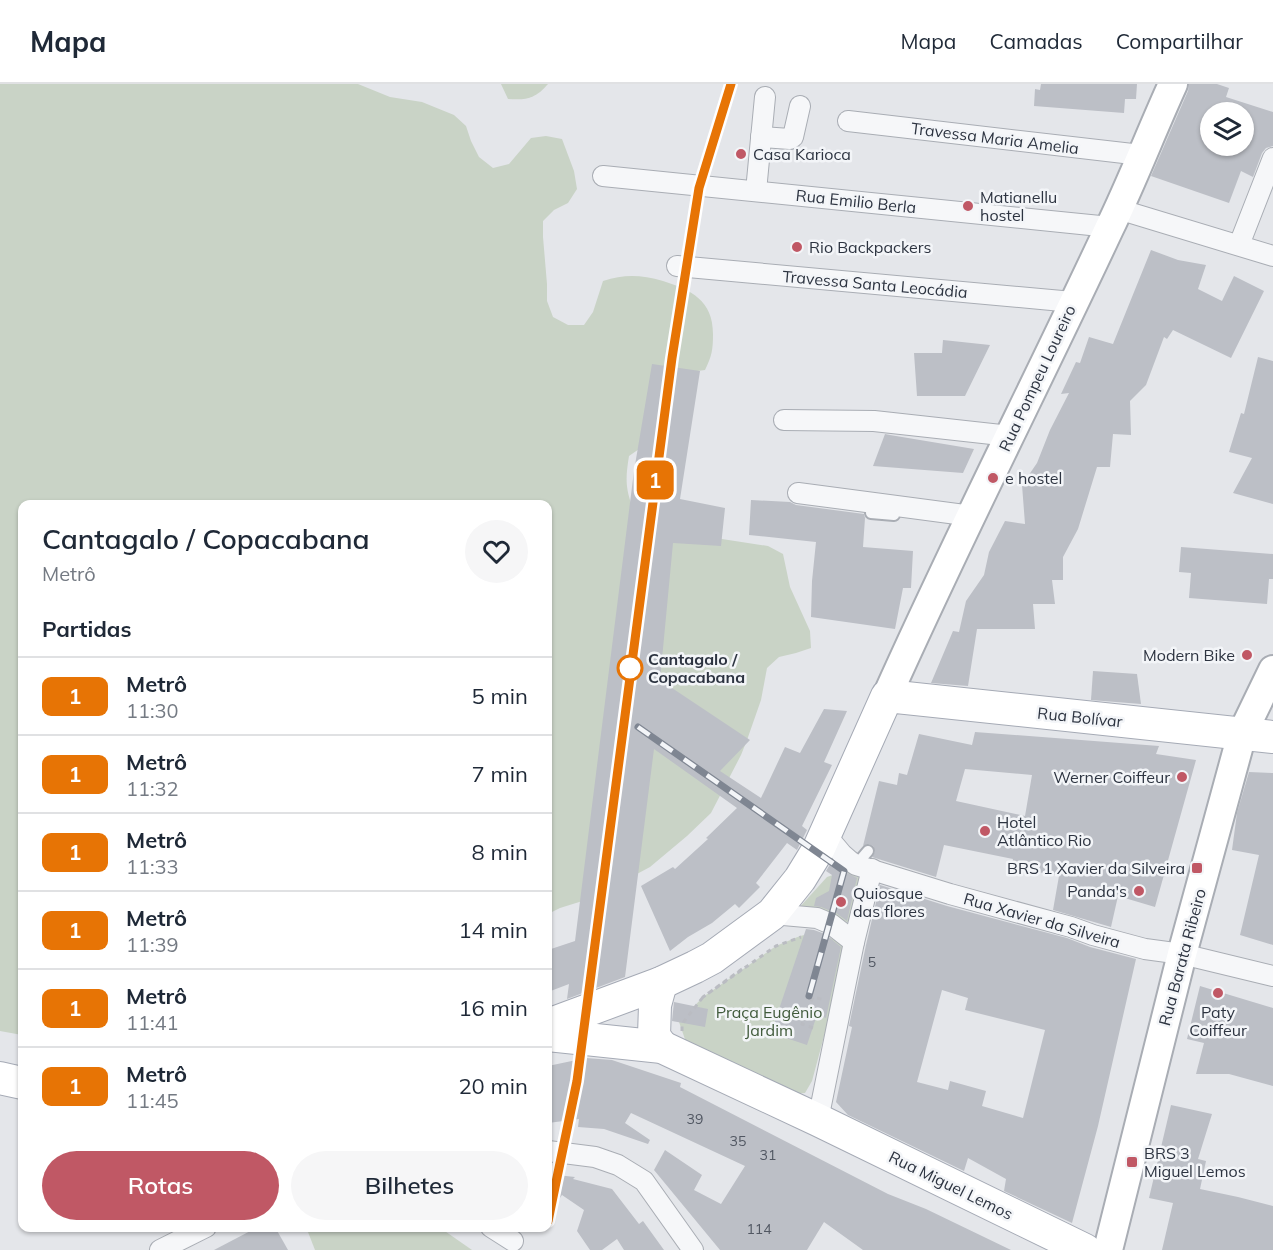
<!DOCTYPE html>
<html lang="pt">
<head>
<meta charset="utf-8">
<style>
	:root { --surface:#fff; --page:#f6f6f7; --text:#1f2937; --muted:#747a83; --line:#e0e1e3; --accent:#c05865 }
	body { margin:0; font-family:Mulish,sans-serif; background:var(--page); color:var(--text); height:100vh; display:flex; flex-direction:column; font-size:22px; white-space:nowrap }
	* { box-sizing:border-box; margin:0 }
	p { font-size:20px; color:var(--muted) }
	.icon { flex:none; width:33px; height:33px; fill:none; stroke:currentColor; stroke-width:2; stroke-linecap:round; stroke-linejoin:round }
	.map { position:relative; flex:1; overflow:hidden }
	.drawer { position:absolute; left:18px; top:416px; width:534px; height:732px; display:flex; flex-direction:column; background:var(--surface); border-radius:12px; box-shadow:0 2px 4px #0004 }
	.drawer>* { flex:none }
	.badge { padding:0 12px; border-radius:9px; font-size:21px; line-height:39px }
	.fabs { position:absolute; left:1200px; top:18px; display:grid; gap:12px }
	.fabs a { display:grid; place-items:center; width:54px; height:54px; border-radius:50%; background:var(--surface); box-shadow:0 2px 4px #0004; font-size:30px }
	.map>.badge { position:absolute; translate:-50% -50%; box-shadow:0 0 0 3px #fff }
	h2 { padding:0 24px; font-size:22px; line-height:54px }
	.round { display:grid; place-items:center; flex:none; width:63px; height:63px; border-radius:32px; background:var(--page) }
	.overview { display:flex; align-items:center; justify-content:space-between; height:102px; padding:0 24px }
	h1 { font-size:28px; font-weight:600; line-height:45px }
	.cta { display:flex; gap:12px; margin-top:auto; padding:12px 24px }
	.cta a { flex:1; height:69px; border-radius:36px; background:var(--accent); color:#fff; font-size:24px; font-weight:600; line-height:69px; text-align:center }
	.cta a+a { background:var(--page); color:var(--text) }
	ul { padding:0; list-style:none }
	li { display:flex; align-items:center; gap:18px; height:78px; padding:0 24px; border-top:2px solid var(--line) }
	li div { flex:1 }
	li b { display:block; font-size:22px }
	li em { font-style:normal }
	li .badge { min-width:66px; font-weight:700; text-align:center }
	header { display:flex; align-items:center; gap:36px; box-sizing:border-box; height:84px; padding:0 30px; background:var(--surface); border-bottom:2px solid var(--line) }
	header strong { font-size:28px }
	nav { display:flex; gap:33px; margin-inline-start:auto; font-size:21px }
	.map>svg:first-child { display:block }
	.green { fill:#c9d3c6 }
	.building { fill:#bcbfc6; fill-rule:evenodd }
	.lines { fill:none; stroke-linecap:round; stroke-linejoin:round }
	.lane-casing { stroke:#a9adb4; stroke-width:14 }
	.street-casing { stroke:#a9adb4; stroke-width:22 }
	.secondary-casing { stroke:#a9adb4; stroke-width:32 }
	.primary-casing { stroke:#a5aab5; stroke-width:34 }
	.path { stroke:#babcc2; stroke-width:3; stroke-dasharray:4.5 4.5; stroke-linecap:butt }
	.lane { stroke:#f6f7f9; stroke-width:10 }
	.street { stroke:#f6f7f9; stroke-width:20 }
	.secondary { stroke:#fff; stroke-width:28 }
	.primary { stroke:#fff; stroke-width:32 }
	.rail-casing { stroke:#7f8692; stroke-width:7 }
	.rail { stroke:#f3f5f8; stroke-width:4.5; stroke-dasharray:14; stroke-linecap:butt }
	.line-casing { stroke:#fff; stroke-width:14 }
	.line { stroke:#e77405; stroke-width:9 }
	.poi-dot { fill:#c05865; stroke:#f3f5f8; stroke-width:2 }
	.stop-dot { fill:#fff; stroke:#e77405; stroke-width:3 }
	.labels { text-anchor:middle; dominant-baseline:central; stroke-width:5; stroke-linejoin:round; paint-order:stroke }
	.number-label { font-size:14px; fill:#515762 }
	.street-label { font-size:16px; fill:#2d3441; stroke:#f3f5f8 }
	.poi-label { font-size:16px; fill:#2d3441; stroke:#f3f5f8; text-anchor:start }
	.stop-label { font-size:16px; font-weight:bold; fill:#2d3441; stroke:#f3f5f8; text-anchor:start }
	.park-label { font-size:16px; fill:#415b3c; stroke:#f3f5f8 }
</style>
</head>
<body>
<header>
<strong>Mapa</strong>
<nav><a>Mapa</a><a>Camadas</a><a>Compartilhar</a></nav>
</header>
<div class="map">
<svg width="1273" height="1166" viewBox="0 0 1273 1166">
	<rect width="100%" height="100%" fill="#e4e6ea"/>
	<g class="green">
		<path d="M0 0H358L390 13 422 18 454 31 466 42 471 57 479 73 493 84 509 80 531 54 546 52 562 55 574 87 577 105 568 119 554 126 543 137V153L547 200V217L553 233 568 241H584L593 228 603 197C625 190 641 191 663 197 691 206 713 216 713 250 713 265 712 272 705 286L690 288 642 363 629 372C626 391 625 401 631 419L722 455 768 462 783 470 790 503 810 547 811 564 796 569 779 573 767 584 761 616 747 656 741 671 711 729 687 752 650 783 592 814 560 824 548 830V420H22V951L0 947Z"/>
		<path d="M501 0H548C535 15 527 16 508 15Z"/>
		<path d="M844 787 862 795 849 839 820 826 798 825 827 793Z"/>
		<path d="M809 850C825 852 832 852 845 863V874L812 997 805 1009 788 1010 687 961 679 938 703 913 776 862 800 852Z"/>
		<path d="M306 1143H439L472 1166H315Z"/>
	</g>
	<g class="building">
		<path d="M1041 0H1137L1136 15H1125L1124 29 1034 22 1035 5 1040 6Z"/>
		<path d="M1189 0H1217L1229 4 1226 13 1273 28V62L1266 64 1262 69 1253 93 1241 87 1229 119 1151 92 1188 7ZM1210 28H1244V62H1210Z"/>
		<path d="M1151 166 1178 176 1206 181 1198 205 1222 217 1234 192 1264 207 1231 274 1173 246 1167 255 1164 253 1146 301 1130 317 1131 351 1113 350 1110 383H1097L1078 445 1063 473V496H1052L1055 520H1033L1035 545H977L968 602 931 599 953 547 959 548 966 517 984 491 989 468 1005 437 1025 440 1022 401 1037 379 1050 346 1069 309 1061 310 1076 278 1080 279 1089 253 1113 260Z"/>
		<path d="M943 256 990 261 965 312H917L914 269H942Z"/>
		<path d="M1258 273 1273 277V420L1233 409 1252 374 1229 368 1241 329 1244 330Z"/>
		<path d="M652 280 700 287 680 415 725 424 721 462 673 459 660 596 750 656 720 687 761 714 785 663 800 669 824 625 847 627 824 678 832 681 802 742 807 746 797 766 787 759 756 799 760 803 739 824 735 820 712 839 688 853 670 867 641 802 673 783 675 785 708 755 706 754 737 724 654 665 625 893 567 915 569 900 548 908V866L575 857 634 387Z"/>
		<path d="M885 350 890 351 974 365 963 389 873 382Z"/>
		<path d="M751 416 790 418 796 421 864 430 865 434 863 463 913 467 911 504H903L895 545 811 533 812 497 816 458 749 451Z"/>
		<path d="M1181 463 1273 470V495H1269L1267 520 1189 514 1191 489 1179 488Z"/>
		<path d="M1093 587 1137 590 1141 620 1091 616Z"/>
		<path d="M975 648 1159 662 1156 670 1196 676 1155 823 1118 812 1111 843 1053 826 1059 792 1011 783 1013 775 944 761 936 793 872 773 875 768 873 762 869 760 863 762 879 697 897 701 899 689 907 691 919 650 972 661ZM965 685 1032 691 1025 732 956 717Z"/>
		<path d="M1249 688 1273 689V861L1240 851 1259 771 1232 766 1237 729Z"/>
		<path d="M832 777 843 787 857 794 847 837 836 829 821 823 814 822 816 814 829 807 832 791 826 787Z"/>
		<path d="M880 801 947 822 1067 854 1090 863 1136 875 1098 1042 1072 1139 1004 1107 1006 1095 968 1074 964 1087 848 1031 836 1018 852 943 849 942 866 861ZM942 906 968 914 965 926 1045 946 1023 1034 982 1022 986 1007 950 997 948 1006 917 998Z"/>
		<path d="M806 845 814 846 825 850 841 863 826 934 817 931 807 961 771 949Z"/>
		<path d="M1200 902 1273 924V1002L1229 990H1196L1204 959 1187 955Z"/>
		<path d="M674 918 708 925 705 943 672 937Z"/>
		<path d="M586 974 612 976 681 999 680 1003 888 1110 926 1125 1011 1166H863L824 1138 807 1166H720L654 1086 665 1066 702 1091 694 1106 721 1120 745 1082 631 1029 625 1039 650 1056 648 1060 604 1045 578 1043 579 1035 548 1039V982Z"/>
		<path d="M1171 1021 1212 1030 1198 1075 1206 1077 1200 1105 1238 1113 1273 1122V1166H1162L1173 1119 1149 1114Z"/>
		<path d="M548 1090 575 1093 573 1095 612 1105 639 1140 643 1137 664 1166H624L617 1155 602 1166H590L577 1147 584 1126 562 1111 548 1131Z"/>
		<path d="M258 1143H275L288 1166H214Z"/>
	</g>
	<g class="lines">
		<g class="lane-casing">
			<g id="lane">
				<path d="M871 429 894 431"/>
				<path d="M856 781 868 767"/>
			</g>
		</g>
		<g class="street-casing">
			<g id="street">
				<path d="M848 37 1141 71"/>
				<path d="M761 53 790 55 793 53 800 22"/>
				<path d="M603 92 1110 143"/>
				<path d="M756 107 765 13"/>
				<path d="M1118 125 1273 172"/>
				<path d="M1239 161 1273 74"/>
				<path d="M677 182 1073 218"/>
				<path d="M784 336 874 337 1010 352"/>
				<path d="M798 409 972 432"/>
				<path d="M826 751 842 770 850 777 856 781 950 810 1071 843 1093 851 1145 865 1182 870 1273 892"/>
				<path d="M772 830 817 834 831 840 854 858"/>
				<path d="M818 1036 854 858 872 785"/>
				<path d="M548 1067 595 1073 618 1081 644 1097 693 1166"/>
				<path d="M491 1143 513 1157"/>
				<path d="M160 1166 206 1143"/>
			</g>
		</g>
		<g class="secondary-casing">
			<g id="secondary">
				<path d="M887 612C957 455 1036 301 1109 145 1132 98 1151 48 1173 0"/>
				<path d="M1108 1166 1182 870 1242 650 1273 586"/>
			</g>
		</g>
		<g class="primary-casing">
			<g id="primary">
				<path d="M661 899 655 921 654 952 662 963"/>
				<path d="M548 941 661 899 695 883 712 874 772 830 800 795 819 764 887 612 1273 653"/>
				<path d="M548 951 662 963 818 1036 1085 1166"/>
				<path d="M0 994 22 999"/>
			</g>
		</g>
		<g class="path">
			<path d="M742 885 703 913 776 862 801 853"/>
			<path d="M813 944 802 940 813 913 825 916"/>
			<path d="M682 947V940L703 913"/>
		</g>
		<use href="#lane" class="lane"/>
		<use href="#street" class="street"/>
		<use href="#secondary" class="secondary"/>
		<use href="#primary" class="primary"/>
		<g class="rail-casing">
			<path id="rail" d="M638 643 844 787 809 912"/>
		</g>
		<use href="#rail" class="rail"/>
	</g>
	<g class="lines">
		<g class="line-casing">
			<path id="line" d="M548 1137 577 997 672 274 699 104 731 0"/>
		</g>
		<use href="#line" class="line"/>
	</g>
	<g class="poi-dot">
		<circle cx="741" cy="70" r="6"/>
		<circle cx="968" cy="122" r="6"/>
		<circle cx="797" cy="163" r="6"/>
		<circle cx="993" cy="394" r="6"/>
		<circle cx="1247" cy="571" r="6"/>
		<circle cx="1182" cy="693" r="6"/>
		<circle cx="985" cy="747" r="6"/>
		<rect x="1191" y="778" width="12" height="12" rx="3"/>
		<circle cx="1139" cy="807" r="6"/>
		<circle cx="841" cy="818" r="6"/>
		<circle cx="1218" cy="909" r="6"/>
		<rect x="1126" y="1072" width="12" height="12" rx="3"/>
	</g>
	<circle class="stop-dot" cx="630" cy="584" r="12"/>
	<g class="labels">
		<g class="number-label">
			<text x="872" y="878">5</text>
			<text x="695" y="1035">39</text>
			<text x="738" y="1057">35</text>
			<text x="768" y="1071">31</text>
			<text x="759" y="1145">114</text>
		</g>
		<g class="street-label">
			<text transform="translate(995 54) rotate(7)">Travessa Maria Amelia</text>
			<text transform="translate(856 117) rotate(6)">Rua Emilio Berla</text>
			<text transform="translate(875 200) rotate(5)">Travessa Santa Leocádia</text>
			<text transform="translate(1037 294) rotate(-65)">Rua Pompeu Loureiro</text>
			<text transform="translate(1080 633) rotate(6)">Rua Bolívar</text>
			<text transform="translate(1042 836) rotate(16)">Rua Xavier da Silveira</text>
			<text transform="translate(1182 873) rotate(-75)">Rua Barata Ribeiro</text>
			<text transform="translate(951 1101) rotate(26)">Rua Miguel Lemos</text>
		</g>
		<g class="poi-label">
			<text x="753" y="70">Casa Karioca</text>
			<text x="980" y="113">Matianellu<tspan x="980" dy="18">hostel</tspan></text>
			<text x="809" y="163">Rio Backpackers</text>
			<text x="1005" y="394">e hostel</text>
			<text x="1235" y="571" text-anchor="end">Modern Bike</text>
			<text x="1170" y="693" text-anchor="end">Werner Coiffeur</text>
			<text x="997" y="738">Hotel<tspan x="997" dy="18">Atlântico Rio</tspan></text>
			<text x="1185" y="784" text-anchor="end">BRS 1 Xavier da Silveira</text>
			<text x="1127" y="807" text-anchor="end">Panda's</text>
			<text x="853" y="809">Quiosque<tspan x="853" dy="18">das flores</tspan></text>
			<text x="1218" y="928" text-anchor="middle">Paty<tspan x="1218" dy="18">Coiffeur</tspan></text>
			<text x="1144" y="1069">BRS 3<tspan x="1144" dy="18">Miguel Lemos</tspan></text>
		</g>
		<g class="stop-label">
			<text x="648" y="575">Cantagalo /<tspan x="648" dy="18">Copacabana</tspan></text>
		</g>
		<g class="park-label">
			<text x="769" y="928">Praça Eugênio<tspan x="769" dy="18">Jardim</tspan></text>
		</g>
	</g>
</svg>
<div class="fabs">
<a><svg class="icon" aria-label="layers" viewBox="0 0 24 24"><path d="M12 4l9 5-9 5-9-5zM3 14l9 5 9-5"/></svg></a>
</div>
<b class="badge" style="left:655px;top:396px;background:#e77405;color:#fff">1</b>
<section class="drawer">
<div class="overview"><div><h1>Cantagalo / Copacabana</h1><p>Metrô</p></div><a class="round"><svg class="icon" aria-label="heart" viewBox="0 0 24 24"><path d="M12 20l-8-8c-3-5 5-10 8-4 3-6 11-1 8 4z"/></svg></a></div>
<h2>Partidas</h2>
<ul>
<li><span class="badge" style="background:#e77405;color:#fff">1</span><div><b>Metrô</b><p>11:30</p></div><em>5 min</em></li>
<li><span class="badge" style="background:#e77405;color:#fff">1</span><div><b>Metrô</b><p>11:32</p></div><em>7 min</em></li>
<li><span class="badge" style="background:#e77405;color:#fff">1</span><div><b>Metrô</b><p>11:33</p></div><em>8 min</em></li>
<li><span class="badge" style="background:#e77405;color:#fff">1</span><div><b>Metrô</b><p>11:39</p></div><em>14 min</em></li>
<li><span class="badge" style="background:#e77405;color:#fff">1</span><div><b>Metrô</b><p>11:41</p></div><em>16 min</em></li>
<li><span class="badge" style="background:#e77405;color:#fff">1</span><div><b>Metrô</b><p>11:45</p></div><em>20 min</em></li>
</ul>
<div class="cta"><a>Rotas</a><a>Bilhetes</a></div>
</section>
</div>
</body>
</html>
